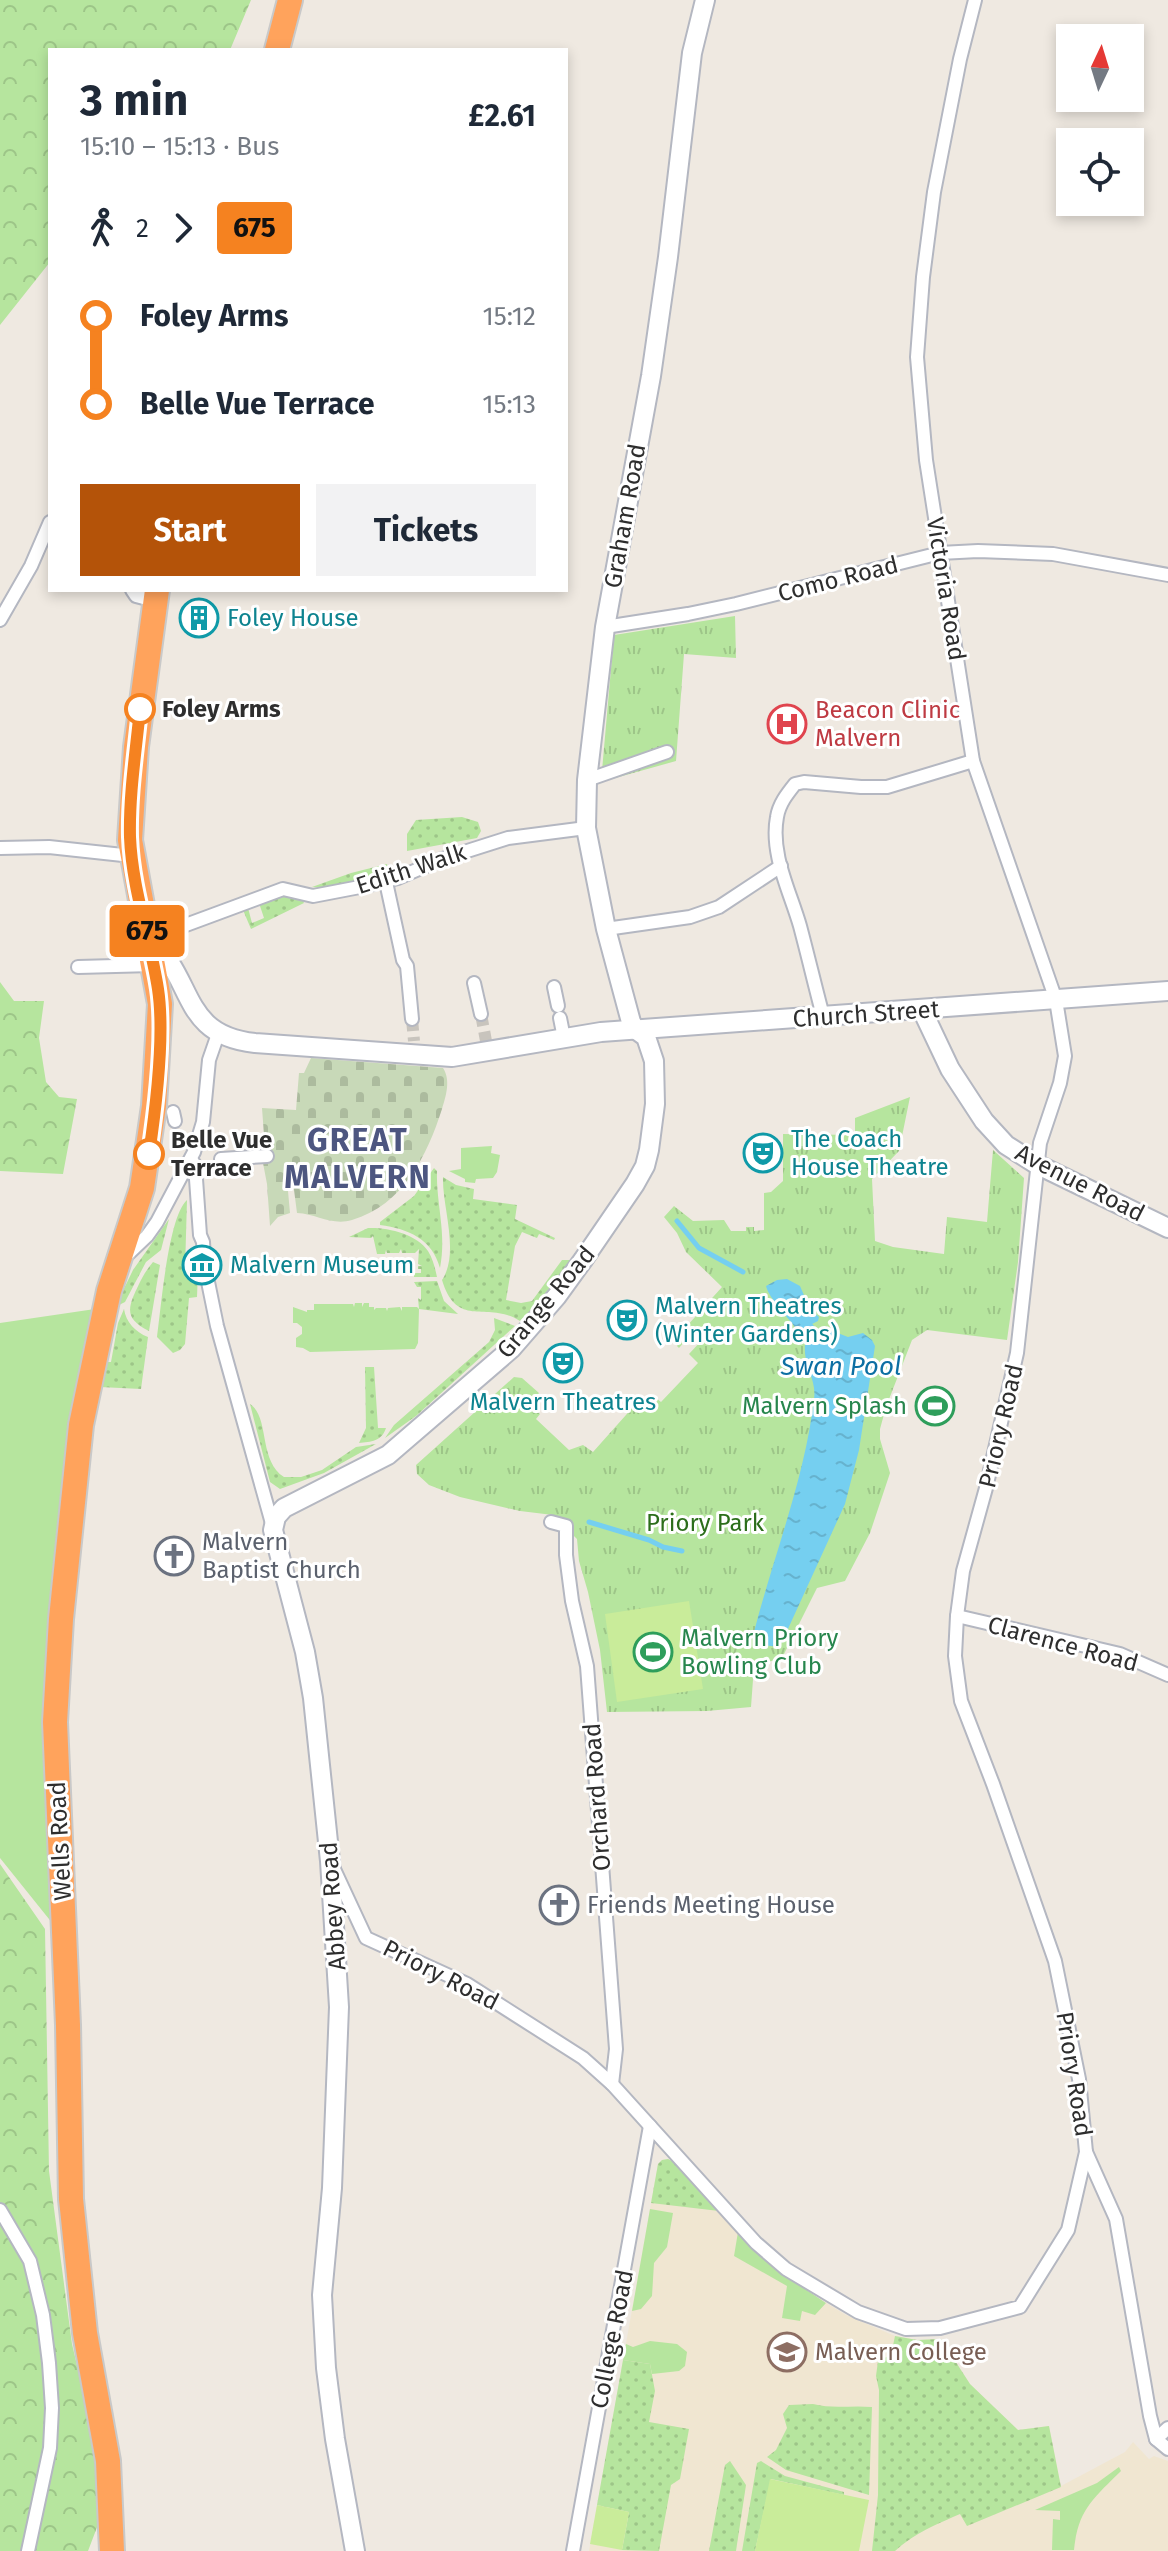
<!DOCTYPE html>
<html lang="en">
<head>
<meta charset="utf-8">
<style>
	:root { --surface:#fff; --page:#f2f2f3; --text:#1f2937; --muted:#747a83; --accent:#b45309 }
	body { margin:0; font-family:"Fira Sans",sans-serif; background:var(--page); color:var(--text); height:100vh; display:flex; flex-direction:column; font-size:30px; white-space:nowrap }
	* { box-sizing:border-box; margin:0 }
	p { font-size:26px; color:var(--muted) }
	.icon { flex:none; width:44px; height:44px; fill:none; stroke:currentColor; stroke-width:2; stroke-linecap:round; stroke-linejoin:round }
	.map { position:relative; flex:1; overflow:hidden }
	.drawer { position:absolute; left:48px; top:48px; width:520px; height:544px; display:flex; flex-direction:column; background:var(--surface); border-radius:0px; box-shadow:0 4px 12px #0003 }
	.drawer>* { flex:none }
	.badge { padding:0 16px; border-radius:6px; font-size:28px; line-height:52px }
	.needle { width:52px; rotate:4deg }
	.fabs { position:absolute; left:1056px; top:24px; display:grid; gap:16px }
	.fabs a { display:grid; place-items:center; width:88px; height:88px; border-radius:0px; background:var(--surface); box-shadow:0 4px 12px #0003; font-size:40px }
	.map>.badge { position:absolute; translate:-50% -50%; box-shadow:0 0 0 4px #fff }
	.legs { display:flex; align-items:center; gap:12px; height:88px; padding:0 32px; font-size:26px }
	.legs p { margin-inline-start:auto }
	.head { display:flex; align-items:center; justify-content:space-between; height:136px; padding:0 32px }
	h1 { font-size:44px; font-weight:700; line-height:60px }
	.primary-button { display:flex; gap:16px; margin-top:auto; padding:16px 32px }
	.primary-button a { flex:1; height:92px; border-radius:0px; background:var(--accent); color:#fff; font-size:32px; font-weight:700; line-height:92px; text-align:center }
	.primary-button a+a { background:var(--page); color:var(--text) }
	ul { padding:0 32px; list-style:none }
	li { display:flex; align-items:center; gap:28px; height:88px; font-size:30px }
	li i { display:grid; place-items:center; width:12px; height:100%; margin:0 10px; background:currentColor }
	li i::after { content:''; width:20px; height:20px; margin:-10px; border:6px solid; border-radius:50%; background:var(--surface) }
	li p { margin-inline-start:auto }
	li:first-child i { background:linear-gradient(#0000 50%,currentColor 0) }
	li:last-child i { background:linear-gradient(currentColor 50%,#0000 0) }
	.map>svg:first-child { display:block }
	.education { fill:#f0e6d1 }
	.grass { fill:url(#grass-dots) }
	.forest { fill:url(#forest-crowns) }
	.cemetery { fill:url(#cemetery-stones) }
	.park { fill:url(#park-tufts) }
	.garden { fill:#b6e59e }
	.pitch { fill:#c9ec9a }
	.water { fill:url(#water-ripples) }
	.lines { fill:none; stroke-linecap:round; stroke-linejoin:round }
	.stream { stroke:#75cff0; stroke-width:5 }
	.street-tunnel { stroke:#c8c4bd; stroke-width:12; stroke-dasharray:12 6; stroke-linecap:butt }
	.street-casing { stroke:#b4b7c1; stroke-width:16 }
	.secondary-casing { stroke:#b4b7c1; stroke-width:22 }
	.highway-casing { stroke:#c9c9c9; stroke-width:28 }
	.street { stroke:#fff; stroke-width:12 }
	.secondary { stroke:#fff; stroke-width:18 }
	.highway { stroke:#ffa35c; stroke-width:24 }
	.line-1-casing { stroke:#fff; stroke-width:18 }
	.line-1 { stroke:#f58220; stroke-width:12 }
	.stop-1-dot { fill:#fff; stroke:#f58220; stroke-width:4 }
	.labels { text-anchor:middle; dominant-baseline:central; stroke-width:6; stroke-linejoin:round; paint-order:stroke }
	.street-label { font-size:24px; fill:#2e2e2e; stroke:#fff }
	.culture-label { font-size:24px; fill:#0d838f; stroke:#fff; text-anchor:start }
	.stop-label { font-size:24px; font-weight:bold; fill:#2e2e2e; stroke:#fff; text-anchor:start }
	.health-label { font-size:24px; fill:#be3a42; stroke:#fff; text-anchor:start }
	.leisure-label { font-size:24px; fill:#27864d; stroke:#fff; text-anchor:end }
	.park-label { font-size:24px; fill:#2c6e1b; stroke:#fff }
	.worship-label { font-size:24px; fill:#5b616d; stroke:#fff; text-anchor:start }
	.education-label { font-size:24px; fill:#785e54; stroke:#fff; text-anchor:start }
	.water-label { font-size:26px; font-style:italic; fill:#0d6fa3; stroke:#fff }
	.district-label { font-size:32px; font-weight:bold; letter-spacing:2px; fill:#4d5680; stroke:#fff }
</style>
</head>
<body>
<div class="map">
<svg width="1168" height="2551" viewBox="0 0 1168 2551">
	<defs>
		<pattern id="grass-dots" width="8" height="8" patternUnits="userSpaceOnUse" patternTransform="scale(2)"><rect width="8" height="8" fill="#b6e59e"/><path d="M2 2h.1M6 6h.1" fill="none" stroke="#9dc588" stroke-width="1.8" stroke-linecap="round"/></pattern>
		<pattern id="forest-crowns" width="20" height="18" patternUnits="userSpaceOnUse" patternTransform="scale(2)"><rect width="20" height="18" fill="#b6e59e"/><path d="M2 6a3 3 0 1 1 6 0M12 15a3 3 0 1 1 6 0" fill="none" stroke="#9dc588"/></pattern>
		<pattern id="cemetery-stones" width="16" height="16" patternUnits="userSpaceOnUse" patternTransform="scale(2)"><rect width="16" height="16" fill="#c8d9b8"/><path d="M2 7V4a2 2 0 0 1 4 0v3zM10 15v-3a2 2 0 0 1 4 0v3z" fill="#acbb9e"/></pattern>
		<pattern id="park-tufts" width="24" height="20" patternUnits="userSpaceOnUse" patternTransform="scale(2)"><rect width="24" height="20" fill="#b6e59e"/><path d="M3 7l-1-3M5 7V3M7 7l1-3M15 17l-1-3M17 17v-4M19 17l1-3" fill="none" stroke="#9dc588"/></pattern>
		<pattern id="water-ripples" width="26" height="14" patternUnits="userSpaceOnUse" patternTransform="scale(2)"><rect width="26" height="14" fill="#75cff0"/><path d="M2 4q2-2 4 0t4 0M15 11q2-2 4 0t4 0" fill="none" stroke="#66b2ce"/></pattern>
	</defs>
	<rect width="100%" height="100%" fill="#efe9e1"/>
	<path class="education" d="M668 2159 674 2162 758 2252 795 2284 846 2315 895 2336 917 2340 941 2339 970 2384 1018 2430 1049 2426 1061 2486 1125 2452 1133 2442 1149 2459 1154 2456 1168 2461V2551H589L658 2164 662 2160Z"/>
	<g class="grass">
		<path d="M462 817 478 822 481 831 477 838 407 851V834L416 820Z"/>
		<path d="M387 864 390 876 324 888 312 887 351 873Z"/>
		<path d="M291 895 301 897 304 903 251 929 243 910 248 908 252 923 264 918 259 903Z"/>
		<path d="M434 1168 437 1171C436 1204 447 1234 440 1268 432 1239 409 1229 380 1225V1222L414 1196Z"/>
		<path d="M443 1177 456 1185 474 1189 473 1199 517 1205 515 1219 555 1238 554 1240 539 1234 537 1238 522 1232 515 1246 506 1300 521 1303 532 1301 562 1260H571L538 1303 520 1321C487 1300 457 1330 442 1280 460 1253 442 1207 443 1177Z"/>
		<path d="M187 1200 185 1270 198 1271 197 1297 189 1298 185 1344 180 1350 173 1353 157 1337C161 1309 168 1217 187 1200Z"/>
		<path d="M169 1219 161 1250 146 1262 125 1302 115 1307 133 1270Z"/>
		<path d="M368 1228C387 1227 417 1234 428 1251 433 1259 435 1268 437 1277H414V1273H421V1269H418V1266H422L418 1264 419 1249 415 1253H402L401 1249 399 1253H387L386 1250 385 1254H377L373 1236 371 1238 349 1237Z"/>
		<path d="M153 1262 160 1265 149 1331C123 1318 128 1307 139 1284 143 1276 147 1269 153 1262Z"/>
		<path d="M437 1281 444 1301 458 1314 419 1309 418 1298 421 1300V1287H417L414 1282Z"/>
		<path d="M124 1309C126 1322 135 1332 148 1337L141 1389 100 1387 104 1362H111L118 1323Z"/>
		<path d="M494 1318 515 1326 416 1416 385 1438 394 1425 489 1342 495 1330Z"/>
		<path d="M365 1367H374L378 1428H386C382 1441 371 1442 359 1443L366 1428Z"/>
		<path d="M250 1404C270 1417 258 1460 284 1477H301L322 1470 356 1447 376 1444 324 1473 280 1489 270 1482Z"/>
		<path d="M668 2159 674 2162 719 2211 651 2203 658 2164 662 2160Z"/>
		<path d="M895 2336 917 2340 941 2339 970 2384 1018 2430 1049 2426 1061 2487 967 2526 960 2514C937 2524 913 2534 895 2551H872L878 2495 879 2390 876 2376 878 2361 891 2355Z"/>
		<path d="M623 2360 650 2364 655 2391 649 2422 689 2429 680 2479 671 2485 659 2551 622 2550 629 2512 597 2505Z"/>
		<path d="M813 2404C832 2409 852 2405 872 2407L869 2495 786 2470 767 2457 776 2450 787 2428 783 2414 789 2405Z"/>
		<path d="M730 2461 746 2485 736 2551H709L725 2465Z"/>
		<path d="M761 2461 785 2476 844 2492V2495L771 2479 755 2551H742L757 2463Z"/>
	</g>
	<g class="forest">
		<path d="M0 0H251L230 50H50V262L0 325Z"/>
		<path d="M0 982 14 1001H44L39 1038 46 1082 59 1097 77 1099 63 1174 0 1171Z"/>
		<path d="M0 1864 45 1929 49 2171 72 2344 87 2408 104 2509 88 2551H0Z"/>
	</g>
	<path class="cemetery" d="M311 1058 443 1068C451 1080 446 1096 442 1109 427 1156 403 1205 352 1220 332 1226 317 1214 297 1213L293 1182 288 1191 290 1213 278 1217 270 1226 267 1184 263 1163 265 1149 262 1108 296 1110 299 1073H304Z"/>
	<g class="park">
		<path d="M735 616 736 658 684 654 676 761 601 782 614 635Z"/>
		<path d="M910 1097 899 1151 872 1179 875 1241 893 1247 944 1254 947 1217 987 1222 993 1150 1024 1178 1018 1262 1007 1340 927 1330 912 1340 886 1407 880 1429V1439L890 1473 870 1533 845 1581 817 1588 782 1658 754 1666 751 1707 707 1711 607 1712 600 1650 588 1592 579 1561 577 1539 553 1515 520 1511 460 1497 429 1485 417 1474 416 1465 514 1377 522 1378 539 1393 530 1404 540 1414 536 1419 569 1450 583 1445 593 1452 642 1397H655L661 1402 698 1363 689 1354 701 1341 692 1333 679 1348 677 1346 681 1341 677 1337 722 1287 686 1252 677 1233 664 1217 674 1206 693 1221 724 1220 731 1231H746V1227H754V1231L764 1230V1193L771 1192 783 1181V1134L855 1135V1118Z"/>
	</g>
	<g class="garden">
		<path d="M492 1146 491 1153 500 1155 497 1172 493 1178 476 1179 475 1183 465 1182V1179L449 1171 461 1169V1148Z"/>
		<path d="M355 1303H362V1307L364 1303H369V1307H374V1310L376 1308H386L387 1311 388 1308 400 1307 402 1311V1307H417L419 1309 418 1343 415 1349 310 1352 303 1348 296 1347V1338L302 1334V1327L297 1323H293V1307L307 1312V1310H314V1304H353L354 1307Z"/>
		<path d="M95 1309 79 1400 53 1924 0 1858V1323Z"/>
		<path d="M650 2209 673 2213 667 2247 654 2263 652 2296 641 2309 632 2311Z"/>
		<path d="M738 2232C765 2259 793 2282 826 2303L815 2315 802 2311 800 2321 782 2318 787 2286 734 2256Z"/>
		<path d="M650 2341 677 2344 687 2352 685 2366 679 2371 652 2374 650 2364 623 2360 626 2344 633 2347Z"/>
		<path d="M1119 2467 1121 2471C1094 2498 1078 2509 1074 2550H1052L1053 2519 1060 2520V2511L1035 2510 1097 2483Z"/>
	</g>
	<g class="pitch">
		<path d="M689 1601 703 1689 617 1702 605 1614Z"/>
		<path d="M770 2479 869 2500 859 2551H755Z"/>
		<path d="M597 2505 629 2512 622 2550 590 2544Z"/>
	</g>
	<g class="water">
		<path d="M787 1279 800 1286 810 1309 819 1317 818 1321 798 1331C789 1318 769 1299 766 1286L777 1280Z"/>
		<path d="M830 1330 848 1337 863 1333 872 1340 875 1346 859 1450 845 1504 782 1642 778 1646C766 1647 757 1644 754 1632 774 1554 805 1478 814 1399 817 1379 803 1366 805 1345 812 1337 820 1331 830 1330Z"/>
	</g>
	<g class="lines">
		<g class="stream">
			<path d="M677 1221 699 1248 743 1272"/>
			<path d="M810 1325 818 1335"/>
			<path d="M589 1522 649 1540 663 1547 682 1551"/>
		</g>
		<g class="street-tunnel">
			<path d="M481 1014 486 1041"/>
			<path d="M412 1019 414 1041"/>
		</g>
		<g class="street-casing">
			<g id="street">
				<path d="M132 590 136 596 155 601"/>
				<path d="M0 620 31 566 50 522"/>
				<path d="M605 627 688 614 736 604 940 553 978 551 1053 554 1168 575"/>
				<path d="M587 780 667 752"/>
				<path d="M0 848 49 847 132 856"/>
				<path d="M386 882 403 960 407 966 412 1019"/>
				<path d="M606 929 690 917 719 907 781 866"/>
				<path d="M148 939 283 889 313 896 365 886 398 878 442 859 508 838 586 828"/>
				<path d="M78 967 153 965"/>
				<path d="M474 983 481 1014"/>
				<path d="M554 987 558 1006"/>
				<path d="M823 1016C815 986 808 956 800 926 790 891 770 854 777 817 779 804 787 794 795 784L804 782 861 787H887L973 761"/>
				<path d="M560 1018 564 1038"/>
				<path d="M173 1112 175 1121"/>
				<path d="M191 1159 195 1165 200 1235 203 1242 204 1256"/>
				<path d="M221 1159 267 1156"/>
				<path d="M125 1257 147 1236 157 1222 194 1152 203 1122 209 1060 218 1034"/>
				<path d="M206 1272 217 1326 273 1527"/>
				<path d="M551 1522 566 1526V1555L572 1601 587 1666 616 2049 612 2084"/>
				<path d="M957 1616 1120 1654 1168 1675"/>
				<path d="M333 1867 366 1938 467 1984 583 2058 612 2084 756 2243 786 2269 858 2312 906 2329 940 2328 1020 2307 1068 2230 1086 2152 1079 2079 1055 1961 993 1784 961 1701 955 1656 957 1616 963 1571 986 1488 1017 1353 1040 1143 1060 1083 1065 1056 1056 1000 973 761 926 460 917 357 923 277 934 192 960 59 975 0"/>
				<path d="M1086 2152 1116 2219 1150 2416 1156 2439 1168 2449"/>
				<path d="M0 2210 30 2261 43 2315 49 2363 52 2408 50 2448 28 2551"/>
				<path d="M1156 2439 1168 2428"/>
				<path d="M573 2551 650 2126"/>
			</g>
		</g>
		<g class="secondary-casing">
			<g id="secondary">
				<path d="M148 939C196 976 178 1035 255 1043L452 1057 601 1032 1168 991"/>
				<path d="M922 1010 950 1069 984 1121 1006 1145 1036 1164 1168 1228"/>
				<path d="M355 2551 335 2439 326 2368 322 2295 332 2188 339 2007 330 1861 313 1698 305 1652 273 1530 276 1517 284 1508 388 1455 511 1349 557 1296 583 1260 635 1184 645 1166 649 1150 655 1104 654 1061 646 1037 635 1029 631 1022 606 929 586 828 587 780 605 627 651 376 668 257 692 53 705 0"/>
			</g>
		</g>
		<g class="highway-casing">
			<g id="highway">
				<path d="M277 50 290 0"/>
				<path d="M112 2551 108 2461 85 2333 71 2199 68 2025 55 1722 61 1619 81 1425 109 1291 142 1188 154 1106 160 1004 130 840 136 747 157 590"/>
			</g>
		</g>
		<use href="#street" class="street"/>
		<use href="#secondary" class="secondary"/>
		<use href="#highway" class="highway"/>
	</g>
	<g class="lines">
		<g class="line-1-casing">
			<path id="line-1" d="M140 709C136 751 129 794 130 837 132 888 150 938 158 989 165 1035 156 1107 149 1154"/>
		</g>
		<use href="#line-1" class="line-1"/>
	</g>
	<defs>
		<g id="building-ring" transform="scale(2)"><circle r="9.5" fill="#fff" stroke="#0f9aa8" stroke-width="1.5"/><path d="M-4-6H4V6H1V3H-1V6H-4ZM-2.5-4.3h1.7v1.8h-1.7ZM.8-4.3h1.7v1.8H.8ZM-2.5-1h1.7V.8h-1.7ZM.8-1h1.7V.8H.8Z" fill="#0f9aa8"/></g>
		<g id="hospital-ring" transform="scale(2)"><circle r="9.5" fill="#fff" stroke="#e0444e" stroke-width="1.5"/><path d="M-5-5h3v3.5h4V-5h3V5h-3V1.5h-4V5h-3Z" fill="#e0444e"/></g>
		<g id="theatre-ring" transform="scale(2)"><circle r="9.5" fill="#fff" stroke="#0f9aa8" stroke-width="1.5"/><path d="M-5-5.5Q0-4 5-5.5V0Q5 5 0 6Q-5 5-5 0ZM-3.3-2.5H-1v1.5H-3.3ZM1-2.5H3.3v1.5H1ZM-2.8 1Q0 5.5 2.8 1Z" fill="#0f9aa8"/></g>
		<g id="museum-ring" transform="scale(2)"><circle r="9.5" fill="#fff" stroke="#0f9aa8" stroke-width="1.5"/><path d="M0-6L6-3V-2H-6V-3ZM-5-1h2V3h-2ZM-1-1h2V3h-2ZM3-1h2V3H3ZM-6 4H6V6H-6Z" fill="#0f9aa8"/></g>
		<g id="stadium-ring" transform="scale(2)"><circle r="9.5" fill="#fff" stroke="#2e9e5b" stroke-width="1.5"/><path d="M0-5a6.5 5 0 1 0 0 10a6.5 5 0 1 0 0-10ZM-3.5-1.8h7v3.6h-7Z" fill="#2e9e5b"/></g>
		<g id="church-ring" transform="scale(2)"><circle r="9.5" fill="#fff" stroke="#6b7280" stroke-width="1.5"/><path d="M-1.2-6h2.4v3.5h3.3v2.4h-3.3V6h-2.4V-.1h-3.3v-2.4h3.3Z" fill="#6b7280"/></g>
		<g id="school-ring" transform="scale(2)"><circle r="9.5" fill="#fff" stroke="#8d6e63" stroke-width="1.5"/><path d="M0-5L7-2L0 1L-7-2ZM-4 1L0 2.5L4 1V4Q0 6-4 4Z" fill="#8d6e63"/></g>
	</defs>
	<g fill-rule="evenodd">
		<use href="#building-ring" x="199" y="618"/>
		<use href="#hospital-ring" x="787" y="724"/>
		<use href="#theatre-ring" x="763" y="1153"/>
		<use href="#museum-ring" x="202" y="1265"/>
		<use href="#theatre-ring" x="627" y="1320"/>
		<use href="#theatre-ring" x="563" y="1363"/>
		<use href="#stadium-ring" x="935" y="1406"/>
		<use href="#church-ring" x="174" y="1556"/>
		<use href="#stadium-ring" x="653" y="1652"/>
		<use href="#church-ring" x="559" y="1905"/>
		<use href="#school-ring" x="787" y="2352"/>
	</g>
	<g class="stop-1-dot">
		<circle cx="140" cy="709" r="14"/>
		<circle cx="149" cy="1154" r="14"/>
	</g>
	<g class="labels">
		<g class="street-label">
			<text transform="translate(625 516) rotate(-80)">Graham Road</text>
			<text transform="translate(838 579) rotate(-14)">Como Road</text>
			<text transform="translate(946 589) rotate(81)">Victoria Road</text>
			<text transform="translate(411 869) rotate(-18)">Edith Walk</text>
			<text transform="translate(866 1014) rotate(-4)">Church Street</text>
			<text transform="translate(1080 1183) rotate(27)">Avenue Road</text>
			<text transform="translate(546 1302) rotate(-50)">Grange Road</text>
			<text transform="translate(1001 1426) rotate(-77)">Priory Road</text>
			<text transform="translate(1063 1644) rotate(15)">Clarence Road</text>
			<text transform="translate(597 1797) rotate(-94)">Orchard Road</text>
			<text transform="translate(60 1841) rotate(-93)">Wells Road</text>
			<text transform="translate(333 1906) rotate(-94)">Abbey Road</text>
			<text transform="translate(441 1975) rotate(27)">Priory Road</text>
			<text transform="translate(1074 2074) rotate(81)">Priory Road</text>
			<text transform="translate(612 2339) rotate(-79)">College Road</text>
		</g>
		<g class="culture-label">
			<text x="227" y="618">Foley House</text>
			<text x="791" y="1139">The Coach<tspan x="791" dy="28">House Theatre</tspan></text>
			<text x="230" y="1265">Malvern Museum</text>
			<text x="655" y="1306">Malvern Theatres<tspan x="655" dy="28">(Winter Gardens)</tspan></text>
			<text x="563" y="1402" text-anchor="middle">Malvern Theatres</text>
		</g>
		<g class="stop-label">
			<text x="162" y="709">Foley Arms</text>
			<text x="171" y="1140">Belle Vue<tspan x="171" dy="28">Terrace</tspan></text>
		</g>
		<g class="health-label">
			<text x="815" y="710">Beacon Clinic<tspan x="815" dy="28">Malvern</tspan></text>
		</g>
		<g class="leisure-label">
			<text x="907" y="1406">Malvern Splash</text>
			<text x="681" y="1638" text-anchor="start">Malvern Priory<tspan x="681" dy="28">Bowling Club</tspan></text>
		</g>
		<g class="park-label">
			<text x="705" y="1523">Priory Park</text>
		</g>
		<g class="worship-label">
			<text x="202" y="1542">Malvern<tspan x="202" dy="28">Baptist Church</tspan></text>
			<text x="587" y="1905">Friends Meeting House</text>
		</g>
		<g class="education-label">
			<text x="815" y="2352">Malvern College</text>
		</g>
		<g class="water-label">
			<text x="841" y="1366">Swan Pool</text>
		</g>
		<g class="district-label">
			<text x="358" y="1140">GREAT<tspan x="358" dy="37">MALVERN</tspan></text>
		</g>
	</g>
</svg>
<div class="fabs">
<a><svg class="needle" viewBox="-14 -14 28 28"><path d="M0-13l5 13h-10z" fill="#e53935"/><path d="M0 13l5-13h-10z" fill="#747a83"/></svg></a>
<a><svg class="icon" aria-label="locate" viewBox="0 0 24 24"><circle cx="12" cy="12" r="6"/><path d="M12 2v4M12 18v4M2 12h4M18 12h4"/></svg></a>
</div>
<b class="badge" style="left:147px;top:931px;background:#f58220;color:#111">675</b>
<section class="drawer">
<div class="head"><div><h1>3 min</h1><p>15:10 – 15:13 · Bus</p></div><b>£2.61</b></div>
<div class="legs"><svg class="icon" aria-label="walk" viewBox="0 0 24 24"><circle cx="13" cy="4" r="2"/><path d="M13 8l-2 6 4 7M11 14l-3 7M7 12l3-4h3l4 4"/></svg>2<svg class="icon" aria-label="forward" viewBox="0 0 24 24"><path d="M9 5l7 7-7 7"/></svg><b class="badge" style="background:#f58220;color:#111">675</b></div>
<ul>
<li><i style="color:#f58220"></i><b>Foley Arms</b><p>15:12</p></li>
<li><i style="color:#f58220"></i><b>Belle Vue Terrace</b><p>15:13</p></li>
</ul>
<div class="primary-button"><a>Start</a><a>Tickets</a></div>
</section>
</div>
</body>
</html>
